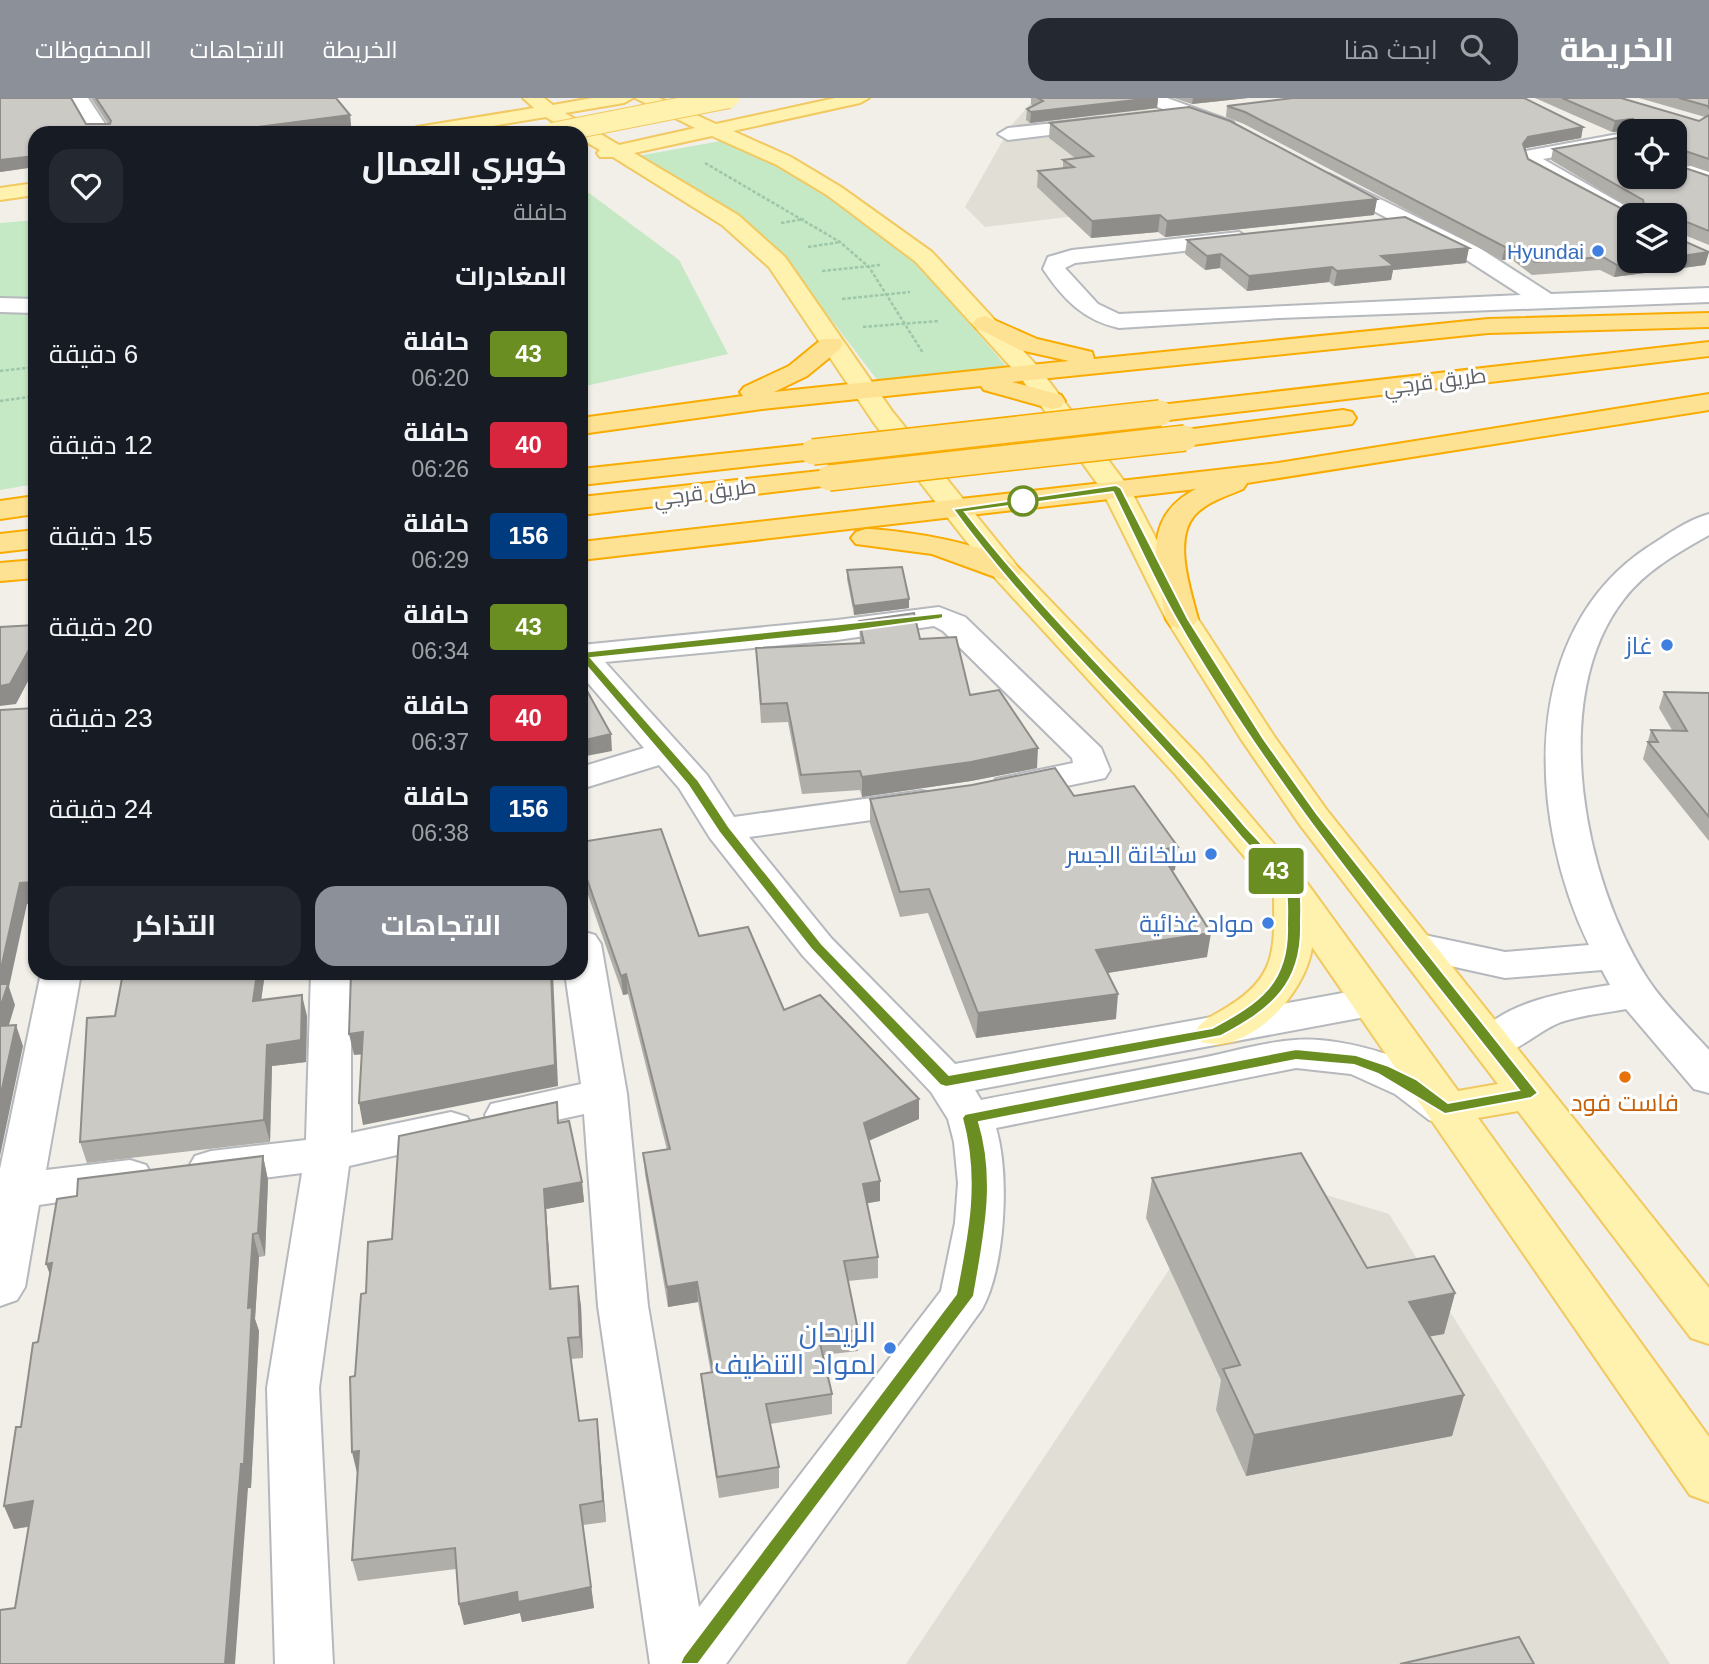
<!DOCTYPE html>
<html lang="ar">
<head>
<meta charset="utf-8">
<style>
	:root { --surface:#171b24; --page:#242831; --text:#f1f3f6; --muted:#9ea1a6; --accent:#8c9099 }
	body { margin:0; font-family:Arial,Cairo,sans-serif; background:var(--page); color:var(--text); direction:rtl; height:100vh; display:flex; flex-direction:column; font-size:26px; white-space:nowrap }
	* { box-sizing:border-box; margin:0 }
	p { font-size:23px; color:var(--muted) }
	.icon { flex:none; width:38px; height:38px; fill:none; stroke:currentColor; stroke-width:2; stroke-linecap:round; stroke-linejoin:round }
	.map { position:relative; flex:1; overflow:hidden; direction:ltr }
	.details { position:absolute; left:28px; top:28px; width:560px; height:854px; display:flex; flex-direction:column; background:var(--surface); border-radius:21px; box-shadow:0 2px 5px #0004; direction:rtl }
	.details>* { flex:none }
	.badge { padding:0 14px; border-radius:5px; font-size:24px; line-height:46px }
	.buttons { position:absolute; left:1617px; top:21px; display:grid; gap:14px }
	.buttons a { display:grid; place-items:center; width:70px; height:70px; border-radius:14px; background:var(--surface); box-shadow:0 2px 5px #0004; font-size:35px }
	.map>.badge { position:absolute; translate:-50% -50%; box-shadow:0 0 0 4px #fff }
	h2 { padding:0 21px; font-size:26px; line-height:63px }
	.round { display:grid; place-items:center; flex:none; width:74px; height:74px; border-radius:21px; background:var(--page) }
	.overview { display:flex; align-items:center; justify-content:space-between; height:119px; padding:0 21px }
	h1 { font-size:33px; font-weight:700; line-height:52px }
	.button { display:flex; gap:14px; margin-top:auto; padding:14px 21px }
	.button a { flex:1; height:80px; border-radius:21px; background:var(--accent); color:#fff; font-size:28px; font-weight:700; line-height:80px; text-align:center }
	.button a+a { background:var(--page); color:var(--text) }
	ul { padding:0; list-style:none }
	li { display:flex; align-items:center; gap:21px; height:91px; padding:0 21px }
	li div { flex:1 }
	li b { display:block; font-size:26px }
	li em { font-style:normal }
	li .badge { min-width:77px; font-weight:700; text-align:center }
	header { display:flex; align-items:center; gap:42px; box-sizing:border-box; height:98px; padding:0 35px; background:var(--accent); color:#fff }
	header strong { font-size:33px }
	nav { display:flex; gap:38px; margin-inline-start:auto; font-size:24px }
	.search { width:490px; height:63px; background:var(--page); display:flex; align-items:center; gap:18px; box-sizing:border-box; padding:0 24px; border-radius:21px; color:var(--muted); font-size:26px }
	.map>svg:first-child { display:block }
	.education { fill:#e1ded6 }
	.green { fill:#c5e8c5 }
	.lines { fill:none; stroke-linecap:round; stroke-linejoin:round }
	.minor-casing { stroke:#b5b8bc; stroke-width:4 }
	.major-casing { stroke:#f2c960; stroke-width:4 }
	.highway-casing { stroke:#f9ab00; stroke-width:4 }
	.path { stroke:#9cc7a9; stroke-width:2.5; stroke-dasharray:3.5 2; stroke-linecap:butt }
	.minor { fill:#fff; fill-rule:evenodd }
	.major { fill:#fff2af; fill-rule:evenodd }
	.highway { fill:#fde293; fill-rule:evenodd }
	.major-bridge-casing { stroke:#f2c960; stroke-width:22; stroke-linecap:butt }
	.highway-bridge-casing { stroke:#f9ab00; stroke-width:28; stroke-linecap:butt }
	.major-bridge { stroke:#fff2af; stroke-width:20 }
	.highway-bridge { stroke:#fde293; stroke-width:25 }
	.wall { fill:#afaea9 }
	.shaded-wall { fill:#8f8d8a }
	.building { fill:#cccac5; stroke:#8f8d8a; stroke-width:2 }
	.line { fill:#6b8e23; stroke:#fff; stroke-width:2 }
	.shop-dot { fill:#3f7fe0; stroke:#fff; stroke-width:2.5 }
	.stop-dot { fill:#fff; stroke:#6b8e23; stroke-width:3.5 }
	.food-dot { fill:#e8710a; stroke:#fff; stroke-width:2.5 }
	.labels { text-anchor:middle; dominant-baseline:central; stroke-width:6; stroke-linejoin:round; paint-order:stroke }
	.far-shop-label { font-size:21px; fill:#366cbe; stroke:#fff; text-anchor:end }
	.far-street-label { font-size:21px; fill:#5f6368; stroke:#fff }
	.shop-label { font-size:24px; fill:#366cbe; stroke:#fff; text-anchor:end }
	.food-label { font-size:24px; fill:#c56008; stroke:#fff }
	.near-shop-label { font-size:28px; fill:#366cbe; stroke:#fff; text-anchor:end }
</style>
</head>
<body>
<header>
<strong>الخريطة</strong>
<div class="search"><svg class="icon" aria-label="search" viewBox="0 0 24 24"><circle cx="10" cy="10" r="6"/><path d="M15 15l6 6"/></svg>ابحث هنا</div>
<nav><a>الخريطة</a><a>الاتجاهات</a><a>المحفوظات</a></nav>
</header>
<div class="map">
<svg width="1709" height="1566" viewBox="0 0 1709 1566">
	<rect width="100%" height="100%" fill="#f1efe8"/>
	<g class="education">
		<path d="M1035 0H1121L1195 31 1222 100 985 129 965 109 1011 28Z"/>
		<path d="M1237 1070 1389 1116 1670 1566H906Z"/>
	</g>
	<g class="green">
		<path d="M726 42 808 82 902 148 1006 268 878 283 779 153 716 103 638 58Z"/>
		<path d="M581 95H589L679 162 728 256 581 289Z"/>
		<path d="M35 122V386L0 392V125Z"/>
	</g>
	<g class="lines">
		<g class="minor-casing">
			<g id="minor">
				<path d="M70 0H88L111 35H91Z"/>
				<path d="M1141 0H1167L1233 24 1235 28 1226 34 1219 32 1144 4Z"/>
				<path d="M1100 20 1109 26 1107 30 1008 42 998 36 1008 30Z"/>
				<path d="M1629 34V46L1543 61 1636 114 1639 117H1629V124L1524 66 1526 53Z"/>
				<path d="M1709 65V77L1685 80 1675 74 1678 70Z"/>
				<path d="M1329 76 1478 149 1551 196 1709 190V204L1279 220 1119 230C1083 222 1063 201 1043 171L1048 159 1072 152 1239 134 1250 141 1247 146 1075 165 1065 170 1098 206 1119 216 1521 197 1462 159 1322 86 1319 82Z"/>
				<path d="M0 200 35 201V215L0 214Z"/>
				<path d="M1709 416V437C1679 454 1645 473 1624 501 1547 599 1584 783 1647 880 1664 906 1688 929 1709 952V995L1694 991 1626 911C1605 915 1582 917 1561 924 1531 936 1510 965 1477 956L1471 946C1497 904 1565 894 1610 887L1602 872 1505 880 1401 857 1395 848 1401 839 1415 835 1505 854 1589 847C1528 721 1518 535 1648 449 1667 437 1687 422 1709 416Z"/>
				<path d="M939 509 965 519 1101 650 1110 672 1105 680 1009 700 996 697 991 689 996 681 1073 665 1072 660 943 533 934 528 837 542 605 564 707 677 734 719 922 693 935 696 940 704 935 712 922 715 749 739 831 840 955 966 1370 890 1385 894 1391 904 1385 914 1370 918 975 992 981 1002C1053 988 1124 975 1196 961 1228 955 1263 944 1295 942 1347 938 1440 965 1467 1011L1461 1022 1445 1026 1429 1022 1395 996 1351 976 1296 970 996 1030C1010 1077 1005 1169 982 1211L726 1566H650L598 1208 584 1016 507 1033 491 1028 485 1017 491 1006 581 986 565 875H581V833L595 837 601 846 627 996 648 1208 699 1509 941 1193 955 1125 958 1085 954 1044 948 1021 931 994 803 858 710 740 679 690 659 667 581 691V669L644 650 581 577V547L837 522Z"/>
				<path d="M41 875H81L46 1072 130 1062 146 1067 153 1079 146 1091 39 1107 25 1189 17 1202 0 1208V1071Z"/>
				<path d="M311 875H351V1035L451 1014 467 1019 473 1030 467 1041 349 1068 319 1290 333 1566H275L267 1290 302 1075 211 1087 195 1082 188 1070 195 1058 211 1053 306 1042Z"/>
			</g>
		</g>
		<g class="major-casing">
			<g id="major">
				<path d="M523 0H544L553 7 592 0H633L624 5 565 15 619 47 695 30 635 0H659L716 26 835 0H869L860 5 733 33 791 59 841 89 932 154 1039 270 1130 391 1198 521 1274 638 1326 711 1709 1190V1246L1691 1240 1518 1013 1478 1020 1709 1339V1404L1690 1397 1312 849C1306 895 1250 957 1201 944L1195 934C1203 920 1216 917 1229 908 1279 877 1274 848 1274 794L1175 676 995 480 874 325 769 169 722 127 613 59H600L597 55 600 52 581 41V35H571L546 19 450 35H407L417 29 534 10ZM712 38 777 67 827 97 916 164 1021 280 1102 392 1166 521 1241 641 1300 727 1498 986 1458 993 1307 785 1201 660 1017 468 892 313 785 159 738 117 634 55Z"/>
				<path d="M35 85V97L0 102V90Z"/>
			</g>
		</g>
		<g class="highway-casing">
			<g id="highway">
				<path d="M1709 215V229L1488 235 1012 284 1061 297 1065 303 1061 309 1052 311 984 292 981 288 762 311 581 336V320L743 298 740 294 744 289 789 268 822 241H840L843 246 840 251 807 278 774 294 1069 263 1020 252 977 230 973 225 977 220 985 218 1037 241 1092 254 1094 261 1488 221Z"/>
				<path d="M1709 244V258L1160 323 1151 321 1147 315 1151 309 1160 307Z"/>
				<path d="M1709 296V312L1247 385 1243 391C1227 398 1206 404 1194 418 1173 443 1191 493 1198 521L1193 528 1182 531 1171 528 1166 521C1156 471 1140 419 1196 391L581 462V444L1278 365Z"/>
				<path d="M1343 312 1352 314 1356 320 1352 326 1185 348 1175 346 1172 340 1175 334 1185 332Z"/>
				<path d="M813 346 823 348 827 354 823 360 581 387V371Z"/>
				<path d="M829 372 839 374 843 380 839 386 581 417V399Z"/>
				<path d="M35 398V416L0 421V403Z"/>
				<path d="M866 431C900 432 1002 446 1021 474L1017 480 1006 483 932 456 856 446 851 440 856 434Z"/>
				<path d="M35 432V450L0 454V436Z"/>
				<path d="M35 462V480L0 483V465Z"/>
			</g>
		</g>
		<g class="path">
			<path d="M705 65 840 144 869 169 923 255"/>
			<path d="M781 125 804 121"/>
			<path d="M808 149 841 144"/>
			<path d="M822 173 880 167"/>
			<path d="M842 201 910 194"/>
			<path d="M863 229 938 223"/>
			<path d="M0 273 35 269"/>
			<path d="M0 303 35 298"/>
		</g>
		<use href="#minor" class="minor"/>
		<use href="#major" class="major"/>
		<use href="#highway" class="highway"/>
		<g class="major-bridge-casing">
			<path id="major-bridge" d="M552 35 729 0"/>
		</g>
		<g class="highway-bridge-casing">
			<g id="highway-bridge">
				<path d="M813 354 1160 315"/>
				<path d="M829 380 1185 340"/>
			</g>
		</g>
		<use href="#major-bridge" class="major-bridge"/>
		<use href="#highway-bridge" class="highway-bridge"/>
	</g>
	<g class="wall">
		<path d="M0 0 86 26H108L91 0H336L350 17 351 28 298 35H35V69L0 74Z"/>
		<path d="M1031 0H1158L1157 10 1030 25 1026 22 1027 11 1033 8 1031 6Z"/>
		<path d="M1174 0H1248L1192 6Z"/>
		<path d="M1535 0H1621L1699 23 1705 19 1639 0H1709V74L1676 63V67L1709 78V147L1677 134V140L1709 154 1705 167 1614 179 1600 172 1532 177 1511 161 1502 162 1244 26 1226 19 1227 8 1583 29 1581 40 1526 50 1525 52 1528 61 1624 112H1634L1551 62 1553 51 1675 33H1631V32L1612 34Z"/>
		<path d="M1050 25 1377 101 1374 117 1165 139 1158 134 1091 140 1037 89 1038 73 1063 70V62L1075 60 1049 40Z"/>
		<path d="M1187 142 1466 165 1393 172 1391 182 1334 188 1329 184 1247 193 1220 170 1205 172 1185 156Z"/>
		<path d="M847 472 909 501V510L854 517 847 481Z"/>
		<path d="M859 523 920 541 1037 670 971 683 862 699 860 692 802 696 788 624 761 625 756 550 860 545Z"/>
		<path d="M1664 594 1709 595V743L1643 661 1651 632H1672L1659 610Z"/>
		<path d="M1074 698 1175 772 1172 773 1207 859 1108 875 1116 921 976 940 928 815 900 819 870 725V701Z"/>
		<path d="M581 744 699 838 784 912 919 1021 869 1043 880 1083V1103L867 1105 878 1159V1180L848 1183 858 1232V1253L823 1257 832 1296V1316L770 1326 779 1369V1390L719 1400 703 1297 701 1276 711 1275 698 1204 668 1209 645 1076 643 1055 667 1052 628 896 623 897 581 777Z"/>
		<path d="M123 875H265L261 902 307 918 306 964 272 968 270 1044 87 1065 80 1044 115 918Z"/>
		<path d="M559 1025 582 1084 584 1104 546 1111 551 1190 578 1188 581 1208 583 1260 571 1261 579 1323 597 1321 606 1424 583 1427 594 1510 522 1524 520 1515 464 1527 459 1506 456 1471 358 1483 352 1462 357 1375 355 1278 366 1195 392 1141Z"/>
		<path d="M263 1058 268 1082 265 1158 259 1159 255 1221 259 1233 251 1390H248L15 1510 28 1429 14 1431 4 1408 38 1244 77 1098Z"/>
		<path d="M1152 1080 1367 1170 1455 1195 1444 1236 1430 1238 1464 1297 1452 1338 1246 1378 1216 1312 1221 1282 1146 1120Z"/>
	</g>
	<g class="shaded-wall">
		<path d="M1153 0H1158L1157 10 1030 25 1031 14Z"/>
		<path d="M1193 0H1248L1192 6Z"/>
		<path d="M350 17 351 28 298 35H213Z"/>
		<path d="M1633 21 1631 32 1612 34 1615 23Z"/>
		<path d="M1583 29 1581 40 1526 50 1520 58 1523 46 1528 39Z"/>
		<path d="M35 58V69L0 74V62Z"/>
		<path d="M1377 101 1374 117 1165 139 1167 123Z"/>
		<path d="M1160 117 1158 134 1091 140 1092 123Z"/>
		<path d="M1514 148 1511 161 1502 162 1505 149Z"/>
		<path d="M1469 150 1466 165 1393 172 1391 182 1334 188 1337 173 1381 158Z"/>
		<path d="M1709 154 1705 167 1614 179 1617 167 1645 163H1675V159Z"/>
		<path d="M1221 156 1220 170 1205 172 1207 158Z"/>
		<path d="M1332 169 1329 184 1247 193 1249 178Z"/>
		<path d="M909 501V510L854 517V508Z"/>
		<path d="M35 541V570L16 606 0 608V588Z"/>
		<path d="M611 636 612 653 581 659V643Z"/>
		<path d="M1038 650 1037 670 971 683 862 699V679Z"/>
		<path d="M1178 749 1175 772 1156 776 1159 752Z"/>
		<path d="M35 784V805L27 806 9 889 15 907 2 950 0 945V875L20 785Z"/>
		<path d="M1211 835 1207 859 1094 877 1096 852Z"/>
		<path d="M257 875H265L258 924 253 903Z"/>
		<path d="M551 875H553L558 988 363 1027 359 1005Z"/>
		<path d="M626 876 628 896 623 897 621 878Z"/>
		<path d="M1118 896 1116 921 976 940 978 915Z"/>
		<path d="M302 897 307 918 306 964 272 968 270 1044 264 1022 267 947Z"/>
		<path d="M16 927 23 948 0 1058V1000Z"/>
		<path d="M363 934 367 956 354 957 349 936Z"/>
		<path d="M919 1001V1021L863 1045 864 1025Z"/>
		<path d="M263 1058 268 1082 265 1158 258 1135Z"/>
		<path d="M880 1083V1103L863 1106V1086Z"/>
		<path d="M582 1084 584 1104 546 1111 553 1211 550 1191 544 1091Z"/>
		<path d="M253 1136 259 1159 255 1221 259 1233 251 1390H248L235 1566H225Z"/>
		<path d="M52 1165 55 1190 46 1166Z"/>
		<path d="M697 1184 698 1204 668 1209 667 1189Z"/>
		<path d="M578 1188 581 1208 583 1260 580 1239Z"/>
		<path d="M1455 1195 1444 1236 1399 1244 1409 1204Z"/>
		<path d="M1464 1297 1452 1338 1246 1378 1254 1337Z"/>
		<path d="M597 1321 599 1341 606 1424 603 1403Z"/>
		<path d="M359 1353 357 1375 352 1354Z"/>
		<path d="M33 1403 42 1426 14 1431 4 1408Z"/>
		<path d="M580 1407 594 1510 522 1524 520 1515 464 1527 459 1506Z"/>
	</g>
	<g class="building">
		<path d="M0 0H71L86 26H110L111 23 96 0H336L350 17 213 35H35V58L0 62Z"/>
		<path d="M1038 0H1153L1031 14 1027 11 1043 3Z"/>
		<path d="M1293 0H1524L1583 29 1528 39 1523 46 1528 61 1624 112H1635V107L1644 106 1643 102 1553 51 1629 38V79H1675V33H1632L1633 21 1615 23 1562 0H1621L1699 23 1709 17V61L1676 50V67L1709 78V133L1677 120V140L1709 154 1675 159V117H1629V163H1645L1617 167 1603 159 1535 164 1514 148 1505 149 1245 14 1227 8Z"/>
		<path d="M1679 0H1709V11L1708 8Z"/>
		<path d="M1189 9 1230 23 1377 101 1167 123 1160 117 1092 123 1038 73 1074 69 1063 62 1093 58 1050 25Z"/>
		<path d="M1405 119 1469 150 1381 158 1394 168 1337 173 1332 169 1249 178 1221 156 1207 158 1187 142Z"/>
		<path d="M902 469 909 501 854 508 847 472Z"/>
		<path d="M914 515 920 541 956 539 970 597 999 592 1038 650 971 664 862 679 860 673 801 677 787 605 761 606 756 550 864 545 859 523Z"/>
		<path d="M35 527V541L10 586 0 588V529Z"/>
		<path d="M581 582 611 636 581 643Z"/>
		<path d="M1664 594 1709 595V719L1648 644H1658L1651 632 1687 633Z"/>
		<path d="M35 610V784L20 785 0 875V612Z"/>
		<path d="M1055 670 1074 698 1134 688 1178 749 1159 752 1211 835 1096 852 1118 896 978 915 929 791 900 794 870 701 972 687Z"/>
		<path d="M661 731 699 838 748 829 784 912 820 897 919 1001 864 1025 880 1083 863 1086 878 1159 844 1163 858 1232 818 1237 832 1296 766 1306 779 1369 717 1379 701 1276 713 1274 697 1184 667 1189 643 1055 670 1051 626 876 621 878 581 764V744Z"/>
		<path d="M123 875H257L253 903 302 897 301 942 267 947 264 1022 80 1044 87 920 115 918Z"/>
		<path d="M351 875H551L555 967 359 1005 363 934 349 936Z"/>
		<path d="M0 886H8L0 910Z"/>
		<path d="M16 927 0 1000V928Z"/>
		<path d="M557 1004 558 1025 569 1023 582 1084 544 1091 550 1191 578 1188 580 1239 568 1240 579 1323 597 1321 603 1403 580 1407 591 1489 518 1504 517 1494 459 1506 455 1450 352 1462 359 1353 352 1354 350 1279 355 1278 361 1196 366 1195 368 1144 392 1141 399 1038Z"/>
		<path d="M1301 1055 1367 1170 1434 1158 1455 1195 1409 1204 1464 1297 1254 1337 1223 1271 1240 1267 1152 1080Z"/>
		<path d="M263 1058 258 1135 253 1136 248 1210 252 1209 244 1366H241L225 1566H0V1512L15 1510 33 1403 4 1408 16 1329H21L33 1245 38 1244 52 1165 46 1166 57 1101 77 1098 78 1081Z"/>
		<path d="M1519 1539 1534 1566H1400Z"/>
	</g>
	<path class="line" d="M1116 387 1121 390 1188 521 1263 640 1317 716 1538 995 1531 1000 1445 1016 1378 976 1354 967 1296 962 979 1024C997 1083 984 1139 974 1198L698 1566H680L683 1559 956 1196C968 1136 979 1080 962 1020L965 1016 1296 951 1356 957 1389 968 1416 981 1448 1005 1519 992C1400 839 1273 690 1177 522 1153 481 1134 436 1113 394L965 414C1051 525 1155 620 1245 728 1256 740 1296 781 1300 793 1302 802 1301 816 1301 825 1303 886 1272 911 1221 938L946 989 940 987 812 852 719 734 688 687 577 557 582 554 943 515V520L939 521 837 535 591 560 698 682 729 729 822 846 949 977 1212 930C1259 905 1289 885 1287 827 1287 817 1288 805 1286 795 1283 782 1250 750 1240 738 1148 626 1038 528 953 411Z"/>
	<g class="shop-dot">
		<circle cx="1598" cy="153" r="7"/>
		<circle cx="1667" cy="547" r="7"/>
		<circle cx="1211" cy="756" r="7"/>
		<circle cx="1268" cy="825" r="7"/>
		<circle cx="890" cy="1250" r="7"/>
	</g>
	<circle class="stop-dot" cx="1023" cy="403" r="14"/>
	<circle class="food-dot" cx="1625" cy="979" r="7"/>
	<g class="labels">
		<g class="far-shop-label">
			<text x="1584" y="153">Hyundai</text>
		</g>
		<g class="far-street-label">
			<text transform="translate(1435 283) rotate(-7)">طريق قرجي</text>
			<text transform="translate(705 394) rotate(-7)">طريق قرجي</text>
		</g>
		<g class="shop-label">
			<text x="1653" y="547">غاز</text>
			<text x="1197" y="756">سلخانة الجسر</text>
			<text x="1254" y="825">مواد غذائية</text>
		</g>
		<g class="food-label">
			<text x="1625" y="1004">فاست فود</text>
		</g>
		<g class="near-shop-label">
			<text x="876" y="1234">الريحان<tspan x="876" dy="32">لمواد التنظيف</tspan></text>
		</g>
	</g>
</svg>
<div class="buttons">
<a><svg class="icon" aria-label="locate" viewBox="0 0 24 24"><circle cx="12" cy="12" r="6"/><path d="M12 2v4M12 18v4M2 12h4M18 12h4"/></svg></a>
<a><svg class="icon" aria-label="layers" viewBox="0 0 24 24"><path d="M12 4l9 5-9 5-9-5zM3 14l9 5 9-5"/></svg></a>
</div>
<b class="badge" style="left:1276px;top:773px;background:#6b8e23;color:#fff">43</b>
<section class="details">
<div class="overview"><div><h1>كوبري العمال</h1><p>حافلة</p></div><a class="round"><svg class="icon" aria-label="heart" viewBox="0 0 24 24"><path d="M12 20l-8-8c-3-5 5-10 8-4 3-6 11-1 8 4z"/></svg></a></div>
<h2>المغادرات</h2>
<ul>
<li><span class="badge" style="background:#6b8e23;color:#fff">43</span><div><b>حافلة</b><p>06:20</p></div><em>6 دقيقة</em></li>
<li><span class="badge" style="background:#d7263d;color:#fff">40</span><div><b>حافلة</b><p>06:26</p></div><em>12 دقيقة</em></li>
<li><span class="badge" style="background:#003b80;color:#fff">156</span><div><b>حافلة</b><p>06:29</p></div><em>15 دقيقة</em></li>
<li><span class="badge" style="background:#6b8e23;color:#fff">43</span><div><b>حافلة</b><p>06:34</p></div><em>20 دقيقة</em></li>
<li><span class="badge" style="background:#d7263d;color:#fff">40</span><div><b>حافلة</b><p>06:37</p></div><em>23 دقيقة</em></li>
<li><span class="badge" style="background:#003b80;color:#fff">156</span><div><b>حافلة</b><p>06:38</p></div><em>24 دقيقة</em></li>
</ul>
<div class="button"><a>الاتجاهات</a><a>التذاكر</a></div>
</section>
</div>
</body>
</html>
